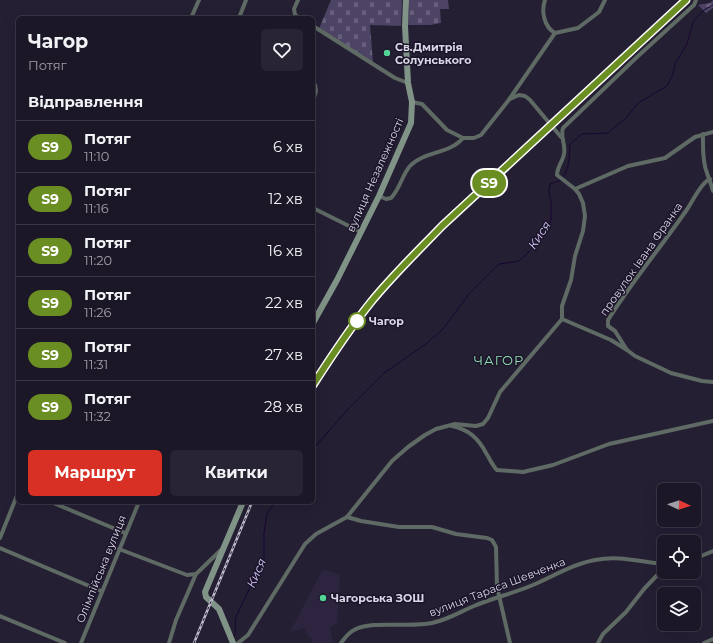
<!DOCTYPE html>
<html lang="uk">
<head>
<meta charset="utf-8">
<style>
	:root { --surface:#1c1727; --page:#292433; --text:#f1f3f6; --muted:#a09fa7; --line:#3a3644; --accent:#d93025 }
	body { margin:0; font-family:Montserrat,sans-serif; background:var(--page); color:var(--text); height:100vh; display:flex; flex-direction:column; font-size:15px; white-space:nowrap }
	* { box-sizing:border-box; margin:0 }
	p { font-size:13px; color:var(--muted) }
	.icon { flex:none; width:22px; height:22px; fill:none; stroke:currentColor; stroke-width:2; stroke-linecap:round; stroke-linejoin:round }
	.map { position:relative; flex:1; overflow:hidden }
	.sheet { position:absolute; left:16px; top:16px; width:299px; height:488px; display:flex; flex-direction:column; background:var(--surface); border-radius:6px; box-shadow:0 4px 16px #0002,0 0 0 1px var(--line) }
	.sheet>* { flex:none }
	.badge { padding:0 8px; border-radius:13px; font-size:14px; line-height:26px }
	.needle { width:26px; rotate:94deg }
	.buttons { position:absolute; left:657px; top:483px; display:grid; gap:8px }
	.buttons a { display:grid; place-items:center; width:44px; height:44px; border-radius:6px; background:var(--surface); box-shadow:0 4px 16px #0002,0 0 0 1px var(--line); font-size:20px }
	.map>.badge { position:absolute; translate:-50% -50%; box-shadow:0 0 0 2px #fff }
	h2 { padding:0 12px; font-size:15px; line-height:36px }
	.round { display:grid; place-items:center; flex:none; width:42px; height:42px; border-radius:6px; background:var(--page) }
	.summary { display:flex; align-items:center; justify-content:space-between; height:68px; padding:0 12px }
	h1 { font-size:19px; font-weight:700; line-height:30px }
	.action { display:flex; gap:8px; margin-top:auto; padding:8px 12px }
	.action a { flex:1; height:46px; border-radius:6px; background:var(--accent); color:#fff; font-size:16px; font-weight:700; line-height:46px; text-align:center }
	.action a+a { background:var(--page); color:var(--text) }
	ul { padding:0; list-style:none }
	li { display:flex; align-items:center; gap:12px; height:52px; padding:0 12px; border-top:1px solid var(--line) }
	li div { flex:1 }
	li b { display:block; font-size:15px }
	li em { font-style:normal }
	li .badge { min-width:44px; font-weight:700; text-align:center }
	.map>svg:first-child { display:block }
	.built { fill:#2d2540 }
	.forest { fill:url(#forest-firs) }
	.cemetery { fill:url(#cemetery-stones) }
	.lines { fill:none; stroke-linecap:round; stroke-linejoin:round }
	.stream { stroke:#180532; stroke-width:1 }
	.street { stroke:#5e6a63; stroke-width:4 }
	.secondary { stroke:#809387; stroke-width:6 }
	.rail-casing { stroke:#c1bdcc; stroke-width:2.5 }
	.rail { stroke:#1c152a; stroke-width:1; stroke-dasharray:3; stroke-linecap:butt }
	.line-casing { stroke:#fff; stroke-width:9 }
	.line { stroke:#6b8e23; stroke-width:6 }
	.poi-dot { fill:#54d396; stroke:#1c152a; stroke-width:1.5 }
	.stop-dot { fill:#fff; stroke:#6b8e23; stroke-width:2 }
	.labels { text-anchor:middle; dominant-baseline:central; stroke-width:3; stroke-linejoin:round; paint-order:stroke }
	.poi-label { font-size:11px; font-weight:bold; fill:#dbd7e6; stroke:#1c152a; text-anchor:start }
	.street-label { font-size:11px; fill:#dbd7e6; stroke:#1c152a }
	.stop-label { font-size:11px; font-weight:bold; fill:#dbd7e6; stroke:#1c152a; text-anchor:start }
	.water-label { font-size:12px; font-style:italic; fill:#d7cbfc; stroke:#1c152a }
	.quarter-label { font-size:13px; letter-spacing:1px; fill:#90dfb4; stroke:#1c152a }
</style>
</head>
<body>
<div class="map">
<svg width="713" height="643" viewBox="0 0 713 643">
	<defs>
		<pattern id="forest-firs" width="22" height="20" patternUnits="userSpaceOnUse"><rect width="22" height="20" fill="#4d4465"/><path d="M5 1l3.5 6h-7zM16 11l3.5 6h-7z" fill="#665e7b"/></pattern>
		<pattern id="cemetery-stones" width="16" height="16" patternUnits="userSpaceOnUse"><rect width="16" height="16" fill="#4d4465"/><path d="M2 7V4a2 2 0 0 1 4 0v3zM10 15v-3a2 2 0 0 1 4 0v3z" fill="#665e7b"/></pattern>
	</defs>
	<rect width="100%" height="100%" fill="#251f34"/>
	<path class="built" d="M323 569 340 575 337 623 330 627 333 643H313L311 637 309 638 305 628 290 632Z"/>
	<path class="forest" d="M713 0V8L706 13 698 5 710 3Z"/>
	<g class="cemetery">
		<path d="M331 0H402L401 26 370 25 373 63 318 31Z"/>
		<path d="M409 0H448L449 9H440L441 23 430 25H408Z"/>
	</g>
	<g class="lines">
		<g class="stream">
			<path d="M563 177C570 168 569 155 570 144L582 134 608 133 627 117 638 103 667 86 673 74 675 64 687 44 693 22 704 10 713 5"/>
			<path d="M313 449 349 408 384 373 426 344 443 329 469 294 499 264 519 261 528 253 548 228 551 220V203L549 191 550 184 561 180"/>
			<path d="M234 637C237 631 234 624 236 617L264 558V532L267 513 276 502"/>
		</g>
		<g class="street">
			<path d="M298 0 294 9 295 15 300 18"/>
			<path d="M545 0C541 11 544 27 555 33"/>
			<path d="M191 18 199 0"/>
			<path d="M239 18 246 0"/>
			<path d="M313 26 395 78 408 83"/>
			<path d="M313 84 315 85 316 91 313 101"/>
			<path d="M510 99 519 95 525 96 530 100 561 137"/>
			<path d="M412 102 422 104 447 130 463 138H474L481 135 508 101 555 33 578 28 599 12 605 0"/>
			<path d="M703 134C703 146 702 161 707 173 709 179 711 184 713 191"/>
			<path d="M575 189 628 166 665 158 695 137 713 132"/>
			<path d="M379 196 386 199 391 198C400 189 402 175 410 166 424 151 450 154 463 138"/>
			<path d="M313 208 361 232"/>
			<path d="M562 319 611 340 627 350 635 356 671 373 702 381 713 382"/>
			<path d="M627 350 615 331 608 326V320C632 281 662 246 688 208 693 200 702 182 710 179"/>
			<path d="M452 426C468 429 479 439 486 453 490 459 492 465 497 470L523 472 553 465 609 444 713 421"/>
			<path d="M51 502 125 533"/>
			<path d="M347 517 361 521 399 527H432L456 534 487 538 492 540 496 547 497 587 510 643"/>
			<path d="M0 538 18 493"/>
			<path d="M0 548 101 591"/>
			<path d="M119 549 187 575 196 574"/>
			<path d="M694 559 713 551"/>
			<path d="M0 616 65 643"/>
			<path d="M81 643 139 502"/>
			<path d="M169 643 176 620 196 574 222 549"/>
			<path d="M238 643 248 635 305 544 316 534 347 517 392 461 408 447 425 435 436 429 455 424 476 426 483 424 488 418 500 392 562 319V306L571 280 575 256 583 231 585 216 583 203 579 194 575 189 557 175C557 167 563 161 564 154 566 145 560 137 563 128L637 57 694 5 696 0"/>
			<path d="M341 643C345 638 348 633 354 630 372 620 409 628 432 623 447 620 460 612 474 606 493 598 514 593 533 585 554 576 573 564 595 560 619 555 640 562 664 564"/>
			<path d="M598 643 603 634 626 612 644 589 664 568"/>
			<path d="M704 643 713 639"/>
		</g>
		<g class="secondary">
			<path d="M313 323 337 280 379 196 411 123 412 102 408 83 405 26 406 0"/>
			<path d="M233 643 219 609 206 597 205 592 243 502"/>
		</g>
		<g class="rail-casing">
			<g id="rail">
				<path d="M313 385 357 321 372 302 442 226 686 0"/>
				<path d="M194 643 252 502"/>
			</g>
		</g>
		<use href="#rail" class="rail"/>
	</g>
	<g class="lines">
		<g class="line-casing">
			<path id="line" d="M313 385C331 357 350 328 371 302 393 275 418 251 442 226L686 0"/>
		</g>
		<use href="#line" class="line"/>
	</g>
	<g class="poi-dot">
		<circle cx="387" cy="53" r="4"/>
		<circle cx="323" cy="598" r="4"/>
	</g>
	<circle class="stop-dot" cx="357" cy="321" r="8"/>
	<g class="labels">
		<g class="poi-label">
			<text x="395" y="47">Св.Дмитрія<tspan x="395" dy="13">Солунського</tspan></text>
			<text x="331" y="598">Чагорська ЗОШ</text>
		</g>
		<g class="street-label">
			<text transform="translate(375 175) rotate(-66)">вулиця Незалежності</text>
			<text transform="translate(641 259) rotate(-55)">провулок Івана Франка</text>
			<text transform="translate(101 569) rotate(-68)">Олімпійська вулиця</text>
			<text transform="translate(497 587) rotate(-21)">вулиця Тараса Шевченка</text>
		</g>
		<g class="stop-label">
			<text x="369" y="321">Чагор</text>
		</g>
		<g class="water-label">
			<text transform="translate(539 235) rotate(-57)">Кися</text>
			<text transform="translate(256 573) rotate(-66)">Кися</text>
		</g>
		<g class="quarter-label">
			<text x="499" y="360">ЧАГОР</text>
		</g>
	</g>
</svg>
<div class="buttons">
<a><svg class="needle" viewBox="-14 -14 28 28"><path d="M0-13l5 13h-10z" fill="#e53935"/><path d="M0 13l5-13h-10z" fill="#a09fa7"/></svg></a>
<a><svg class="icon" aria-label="locate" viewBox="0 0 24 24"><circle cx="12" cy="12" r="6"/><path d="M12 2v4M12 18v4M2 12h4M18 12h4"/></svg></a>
<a><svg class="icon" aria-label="layers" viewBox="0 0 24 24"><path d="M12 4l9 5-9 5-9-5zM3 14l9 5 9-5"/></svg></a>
</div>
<b class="badge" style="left:489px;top:183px;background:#6b8e23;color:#fff">S9</b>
<section class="sheet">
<div class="summary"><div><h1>Чагор</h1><p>Потяг</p></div><a class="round"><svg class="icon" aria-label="heart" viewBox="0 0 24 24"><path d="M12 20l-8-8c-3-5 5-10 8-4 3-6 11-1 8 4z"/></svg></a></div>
<h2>Відправлення</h2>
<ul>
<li><span class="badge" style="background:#6b8e23;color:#fff">S9</span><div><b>Потяг</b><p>11:10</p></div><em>6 хв</em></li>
<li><span class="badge" style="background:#6b8e23;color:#fff">S9</span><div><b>Потяг</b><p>11:16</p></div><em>12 хв</em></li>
<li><span class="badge" style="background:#6b8e23;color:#fff">S9</span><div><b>Потяг</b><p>11:20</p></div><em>16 хв</em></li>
<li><span class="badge" style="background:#6b8e23;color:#fff">S9</span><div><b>Потяг</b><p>11:26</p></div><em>22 хв</em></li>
<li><span class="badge" style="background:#6b8e23;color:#fff">S9</span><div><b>Потяг</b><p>11:31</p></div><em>27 хв</em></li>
<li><span class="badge" style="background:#6b8e23;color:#fff">S9</span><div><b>Потяг</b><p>11:32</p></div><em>28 хв</em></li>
</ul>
<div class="action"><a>Маршрут</a><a>Квитки</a></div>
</section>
</div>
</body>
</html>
